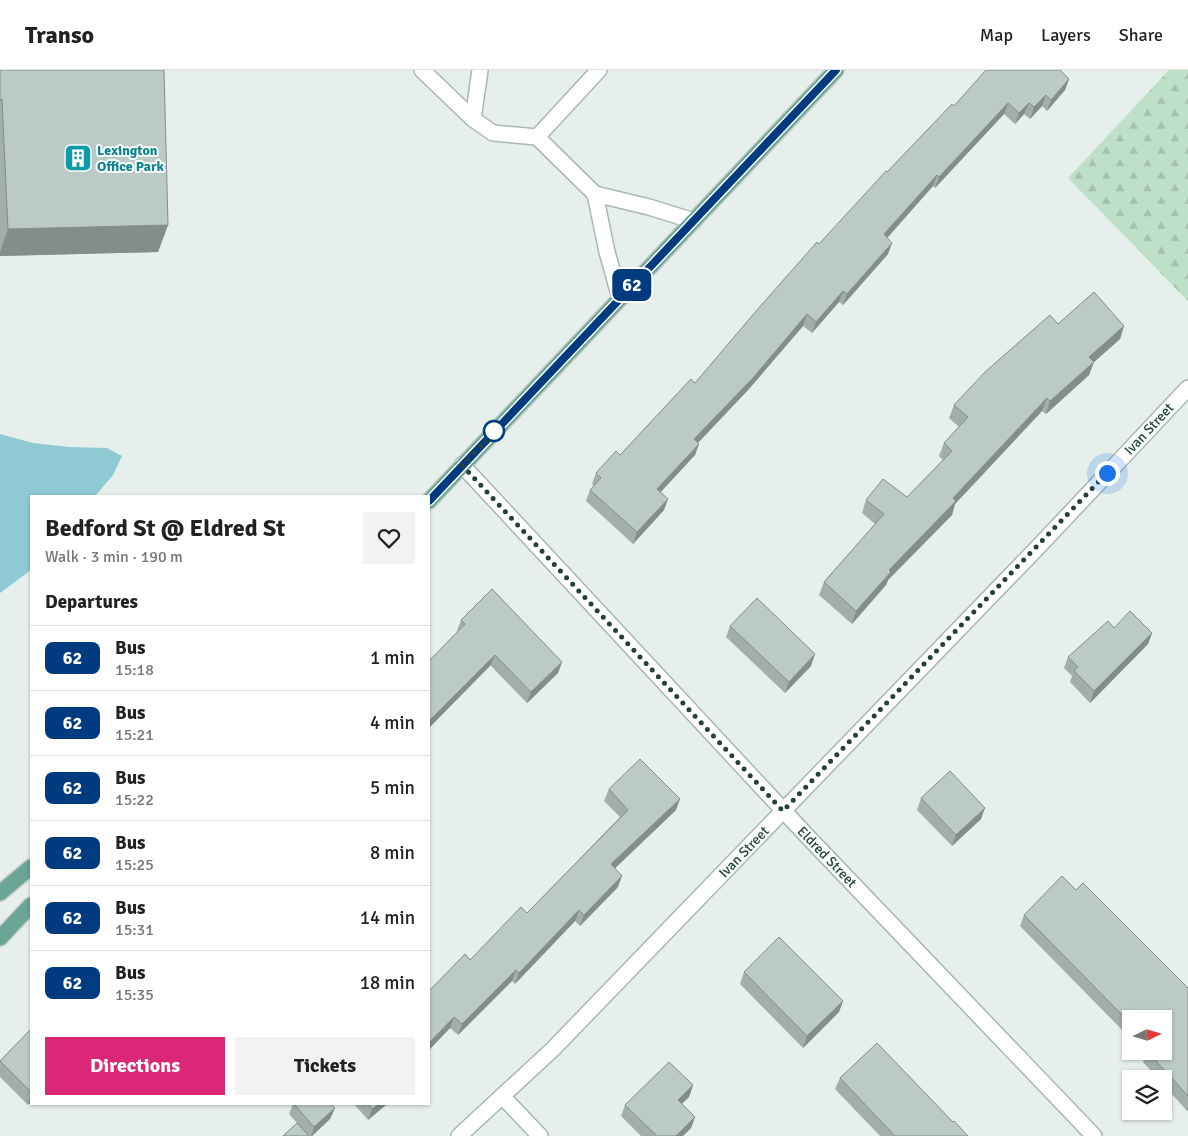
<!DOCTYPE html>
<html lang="en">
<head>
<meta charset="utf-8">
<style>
	:root { --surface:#fff; --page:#f2f2f2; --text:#222; --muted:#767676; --line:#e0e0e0; --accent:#db2777 }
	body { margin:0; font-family:Signika,sans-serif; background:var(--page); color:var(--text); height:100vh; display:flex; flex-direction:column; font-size:19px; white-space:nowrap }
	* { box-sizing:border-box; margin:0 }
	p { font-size:16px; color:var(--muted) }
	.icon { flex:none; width:28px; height:28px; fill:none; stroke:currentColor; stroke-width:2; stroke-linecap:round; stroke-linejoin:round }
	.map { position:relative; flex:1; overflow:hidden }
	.drawer { position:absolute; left:30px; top:425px; width:400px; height:610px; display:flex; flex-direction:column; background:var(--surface); border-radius:0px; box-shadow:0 1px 4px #0004 }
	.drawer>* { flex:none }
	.badge { padding:0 10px; border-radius:8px; font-size:18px; line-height:32px }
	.needle { width:32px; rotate:85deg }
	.tools { position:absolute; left:1122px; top:940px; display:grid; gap:10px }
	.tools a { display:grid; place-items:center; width:50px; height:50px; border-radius:0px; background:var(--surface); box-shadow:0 1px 4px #0004; font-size:25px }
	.you { position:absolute; width:25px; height:25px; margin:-12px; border:4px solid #fff; border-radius:50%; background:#1a73e8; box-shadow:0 0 0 8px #1a73e833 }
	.map>.badge { position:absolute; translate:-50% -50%; box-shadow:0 0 0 2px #fff }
	h2 { padding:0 15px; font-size:19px; line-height:45px }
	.round { display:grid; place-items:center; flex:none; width:52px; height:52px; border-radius:0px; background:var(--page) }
	.headline { display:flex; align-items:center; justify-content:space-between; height:85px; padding:0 15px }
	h1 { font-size:24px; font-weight:700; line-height:38px }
	.primary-button { display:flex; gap:10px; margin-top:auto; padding:10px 15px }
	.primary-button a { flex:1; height:58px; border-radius:0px; background:var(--accent); color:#fff; font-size:20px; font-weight:700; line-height:58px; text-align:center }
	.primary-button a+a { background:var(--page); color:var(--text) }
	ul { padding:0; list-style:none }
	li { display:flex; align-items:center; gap:15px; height:65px; padding:0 15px; border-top:1px solid var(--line) }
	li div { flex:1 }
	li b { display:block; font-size:19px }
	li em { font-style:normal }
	li .badge { min-width:55px; font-weight:700; text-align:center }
	header { display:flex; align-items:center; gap:30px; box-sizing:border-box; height:70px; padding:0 25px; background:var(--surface); border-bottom:1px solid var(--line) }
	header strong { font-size:24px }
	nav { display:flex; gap:28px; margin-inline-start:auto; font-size:18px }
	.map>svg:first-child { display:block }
	.forest { fill:url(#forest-firs) }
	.water { fill:#8ec9d4 }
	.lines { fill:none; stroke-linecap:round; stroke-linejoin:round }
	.service-casing { stroke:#a8b8b2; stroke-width:18 }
	.minor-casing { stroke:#a8b8b2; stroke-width:18 }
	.tertiary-casing { stroke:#a8b8b2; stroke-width:18 }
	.primary-casing { stroke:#c2cac8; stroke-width:18 }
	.service { stroke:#fff; stroke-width:15 }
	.minor { stroke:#fff; stroke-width:15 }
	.tertiary { stroke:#fff; stroke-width:15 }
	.primary { stroke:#6aa596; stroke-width:15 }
	.wall { fill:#a1aea9 }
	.shaded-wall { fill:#838d89 }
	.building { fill:#bbcac4; stroke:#838d89 }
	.line-casing { stroke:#fff; stroke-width:11 }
	.line { stroke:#003b80; stroke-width:8 }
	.walk { stroke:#24423a; stroke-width:5; stroke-dasharray:0 9 }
	.stop-dot { fill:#fff; stroke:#003b80; stroke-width:2.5 }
	.labels { text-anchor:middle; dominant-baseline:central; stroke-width:4; stroke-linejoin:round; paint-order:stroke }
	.culture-label { font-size:14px; font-weight:bold; fill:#0d838f; stroke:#f7fbf9; text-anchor:start }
	.street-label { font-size:14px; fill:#24423a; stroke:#f7fbf9 }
</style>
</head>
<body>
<header>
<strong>Transo</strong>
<nav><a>Map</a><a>Layers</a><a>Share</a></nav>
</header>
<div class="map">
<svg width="1188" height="1066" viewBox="0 0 1188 1066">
	<defs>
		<pattern id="forest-firs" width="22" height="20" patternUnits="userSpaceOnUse" patternTransform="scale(1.25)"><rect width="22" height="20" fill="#bfe0c8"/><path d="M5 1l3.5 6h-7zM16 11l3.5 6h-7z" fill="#a4c1ad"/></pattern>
	</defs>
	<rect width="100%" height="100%" fill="#e6efeb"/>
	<path class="forest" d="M1169 0H1188V231L1068 108Z"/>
	<path class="water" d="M0 364 33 373 69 377 107 378 122 386 113 405 95 426H31V500L0 523Z"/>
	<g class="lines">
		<g class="service-casing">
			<g id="service">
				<path d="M422 0 473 49 493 63 537 67 599 0"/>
				<path d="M473 49 480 0"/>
				<path d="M537 67 595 124 649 137 694 151"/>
				<path d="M595 124 607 182 620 228"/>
			</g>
		</g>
		<g class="minor-casing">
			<g id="minor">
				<path d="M502 1026 540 1066"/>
				<path d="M459 1066 553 979 1040 475 1188 318"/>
			</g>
		</g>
		<g class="tertiary-casing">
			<path id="tertiary" d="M462 395 808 767 1094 1066"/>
		</g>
		<g class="primary-casing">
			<g id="primary">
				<path d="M429 431 836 0"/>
				<path d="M0 823 31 797"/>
				<path d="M0 868 31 835"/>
			</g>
		</g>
		<use href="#service" class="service"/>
		<use href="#minor" class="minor"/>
		<use href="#tertiary" class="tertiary"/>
		<use href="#primary" class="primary"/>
	</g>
	<g class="wall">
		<path d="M0 0 168 155 158 182 0 186Z"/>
		<path d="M1069 9 1065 20 1047 41 1042 36 1030 49 1024 44 1015 54 1004 44 935 118 933 116 887 168 888 184 843 235 839 232 812 263 803 256 748 320 698 373 695 385 661 422 664 440 633 474 586 431 590 420 594 416 592 414 596 403 620 385 695 313 819 174 887 102 954 36Z"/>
		<path d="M1058 254 1124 256 1120 269 1094 292 1089 305 1046 344 1042 341 955 434 952 445 888 510 886 515 852 554 819 525 824 512 875 454 862 443 866 430 907 427 943 390 939 386 944 373 959 357 949 348 954 335Z"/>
		<path d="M461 550 562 592 558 603 527 633 457 561Z"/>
		<path d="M730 556 811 596 785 623 726 567Z"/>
		<path d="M1114 558 1152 563 1148 574 1090 633 1070 612 1072 606 1064 598 1068 587Z"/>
		<path d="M609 719 676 740 615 798 618 817 580 856 575 851 515 914 512 911 458 965 450 958 429 980V921L470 890 527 843 620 747 604 731Z"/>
		<path d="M921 728 981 749 952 776 917 740Z"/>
		<path d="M1076 820 1188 918V1042L1164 1015V1009H1158L1143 992 1146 984 1143 981H1164L1131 949V969L1020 856 1024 845Z"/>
		<path d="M744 902 843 931 839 942 803 978 740 914Z"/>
		<path d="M31 959V1032L28 1035 0 1007V991Z"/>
		<path d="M840 1008 968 1066H880L835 1019Z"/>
		<path d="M693 1015 689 1027 682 1034 695 1047 691 1058 683 1066H641L621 1046 625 1035Z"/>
		<path d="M293 1034H330L335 1038 330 1049 312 1066H283L297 1053 289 1044Z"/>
		<path d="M354 1034H387L368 1050Z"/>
	</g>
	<g class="shaded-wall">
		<path d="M1069 9 1065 20 1047 41 1051 30Z"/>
		<path d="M1046 25 1042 36 1030 49 1034 37Z"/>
		<path d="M1008 33 1004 44 935 118 939 107Z"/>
		<path d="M1029 33 1024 44 1015 54 1019 43Z"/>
		<path d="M937 105 933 116 880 176 884 164Z"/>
		<path d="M168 155 158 182 0 186V182L8 159Z"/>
		<path d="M892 173 888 184 843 235 847 224Z"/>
		<path d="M843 221 839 232 812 263 816 252Z"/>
		<path d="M807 244 803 256 748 320 690 381 694 369Z"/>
		<path d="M1124 256 1120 269 1085 300 1089 287Z"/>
		<path d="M1094 292 1089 305 1046 344 1050 331Z"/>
		<path d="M1047 328 1042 341 955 434 952 445 888 510 886 515 852 554 856 541 889 500 953 428Z"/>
		<path d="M699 374 695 385 653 430 657 419Z"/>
		<path d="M668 429 664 440 633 474 637 462Z"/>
		<path d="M1152 563 1148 574 1090 633 1094 621Z"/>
		<path d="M815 584 811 596 785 623 789 612Z"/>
		<path d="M495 585 490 596 429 658V651Z"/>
		<path d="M562 592 558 603 527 633 531 622Z"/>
		<path d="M680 729 676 740 607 806 611 794Z"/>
		<path d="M985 738 981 749 952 776 956 765Z"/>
		<path d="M622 806 618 817 580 856 584 845Z"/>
		<path d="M579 840 575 851 515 914 519 903Z"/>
		<path d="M516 900 512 911 458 965 462 954Z"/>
		<path d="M843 931 839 942 803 978 807 966Z"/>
		<path d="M454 947 450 958 429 980V973Z"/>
		<path d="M693 1015 689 1027 674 1041 678 1030Z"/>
		<path d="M31 1026V1032L28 1035Z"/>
		<path d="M379 1034H387L368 1050 372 1039Z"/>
		<path d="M335 1038 330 1049 312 1066H311L314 1057Z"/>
		<path d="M695 1047 691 1058 683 1066H676Z"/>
	</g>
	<g class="building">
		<path d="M0 0H164L168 155 8 159 2 29 0 30Z"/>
		<path d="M986 0H1060L1069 9 1051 30 1046 25 1034 37 1029 33 1019 43 1008 33 939 107 937 105 884 164 892 173 847 224 843 221 816 252 807 244 752 309 694 369 699 374 657 419 668 429 637 462 590 420 601 408 596 403 616 381 620 385 691 309 695 313 757 240 817 172 819 174 886 101 887 102 952 34 954 36Z"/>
		<path d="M1094 222 1124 256 1089 287 1094 292 1050 331 1047 328 953 428 956 431 889 500 891 502 856 541 824 512 884 444 866 430 883 409 907 427 952 381 944 373 968 347 954 335 986 301 1050 245 1058 254Z"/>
		<path d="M492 519 562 592 531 622 495 585 429 651V591L465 554 461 550Z"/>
		<path d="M757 528 815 584 789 612 730 556Z"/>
		<path d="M1130 541 1152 563 1094 621 1074 601 1078 597 1068 587 1108 551 1114 558Z"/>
		<path d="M640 689 680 729 611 794 622 806 584 845 579 840 519 903 516 900 462 954 454 947 429 973V921L465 884 470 890 521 837 527 843 628 740 609 719Z"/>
		<path d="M950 701 985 738 956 765 921 728Z"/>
		<path d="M1062 806 1076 820 1083 813 1188 918V1026L1147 981H1164V949H1131V954L1024 845Z"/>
		<path d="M779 867 843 931 807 966 744 902Z"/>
		<path d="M31 959V1022L0 991Z"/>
		<path d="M877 973 953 1052 954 1051 968 1066H895L840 1008Z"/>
		<path d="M669 992 693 1015 678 1030 695 1047 676 1066H657L625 1035Z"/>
		<path d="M294 1034H330L335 1038 314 1057Z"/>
		<path d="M368 1034H379L372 1039Z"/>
		<path d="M297 1053 309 1066H283Z"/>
	</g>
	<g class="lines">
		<g class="line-casing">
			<path id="line" d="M429 431 836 0"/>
		</g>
		<use href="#line" class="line"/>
		<path class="walk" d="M494 361 500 356 462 395 783 741 1107 403"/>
	</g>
	<defs>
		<g id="building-square" transform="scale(1.4375)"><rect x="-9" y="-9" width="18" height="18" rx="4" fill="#0f9aa8" stroke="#f7fbf9"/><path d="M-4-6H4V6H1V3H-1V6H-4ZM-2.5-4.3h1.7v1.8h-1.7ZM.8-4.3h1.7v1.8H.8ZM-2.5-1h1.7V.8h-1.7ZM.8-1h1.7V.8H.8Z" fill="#fff"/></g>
	</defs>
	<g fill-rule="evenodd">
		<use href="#building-square" x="78" y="88"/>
	</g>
	<circle class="stop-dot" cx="494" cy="361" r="10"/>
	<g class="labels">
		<g class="culture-label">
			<text x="97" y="80">Lexington<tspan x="97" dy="16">Office Park</tspan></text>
		</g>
		<g class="street-label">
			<text transform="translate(1149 359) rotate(-47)">Ivan Street</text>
			<text transform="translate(744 782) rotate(-46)">Ivan Street</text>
			<text transform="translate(827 787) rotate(46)">Eldred Street</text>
		</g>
	</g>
</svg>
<div class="tools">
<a><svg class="needle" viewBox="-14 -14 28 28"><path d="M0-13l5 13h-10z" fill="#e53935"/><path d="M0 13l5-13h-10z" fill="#767676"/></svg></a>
<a><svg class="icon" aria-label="layers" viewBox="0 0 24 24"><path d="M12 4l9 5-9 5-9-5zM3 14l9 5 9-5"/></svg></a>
</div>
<div class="you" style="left:1107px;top:403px"></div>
<b class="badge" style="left:632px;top:215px;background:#003b80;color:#fff">62</b>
<section class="drawer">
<div class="headline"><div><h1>Bedford St @ Eldred St</h1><p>Walk · 3 min · 190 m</p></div><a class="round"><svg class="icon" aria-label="heart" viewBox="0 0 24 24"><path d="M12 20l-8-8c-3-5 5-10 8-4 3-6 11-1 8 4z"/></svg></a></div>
<h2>Departures</h2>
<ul>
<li><span class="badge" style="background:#003b80;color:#fff">62</span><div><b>Bus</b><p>15:18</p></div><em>1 min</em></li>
<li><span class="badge" style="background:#003b80;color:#fff">62</span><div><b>Bus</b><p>15:21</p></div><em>4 min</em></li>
<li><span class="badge" style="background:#003b80;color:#fff">62</span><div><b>Bus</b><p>15:22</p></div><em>5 min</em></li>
<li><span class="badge" style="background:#003b80;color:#fff">62</span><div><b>Bus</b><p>15:25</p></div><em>8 min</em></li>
<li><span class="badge" style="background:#003b80;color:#fff">62</span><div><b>Bus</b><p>15:31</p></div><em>14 min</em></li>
<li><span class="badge" style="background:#003b80;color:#fff">62</span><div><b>Bus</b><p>15:35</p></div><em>18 min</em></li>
</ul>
<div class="primary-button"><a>Directions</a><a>Tickets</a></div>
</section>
</div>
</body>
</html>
